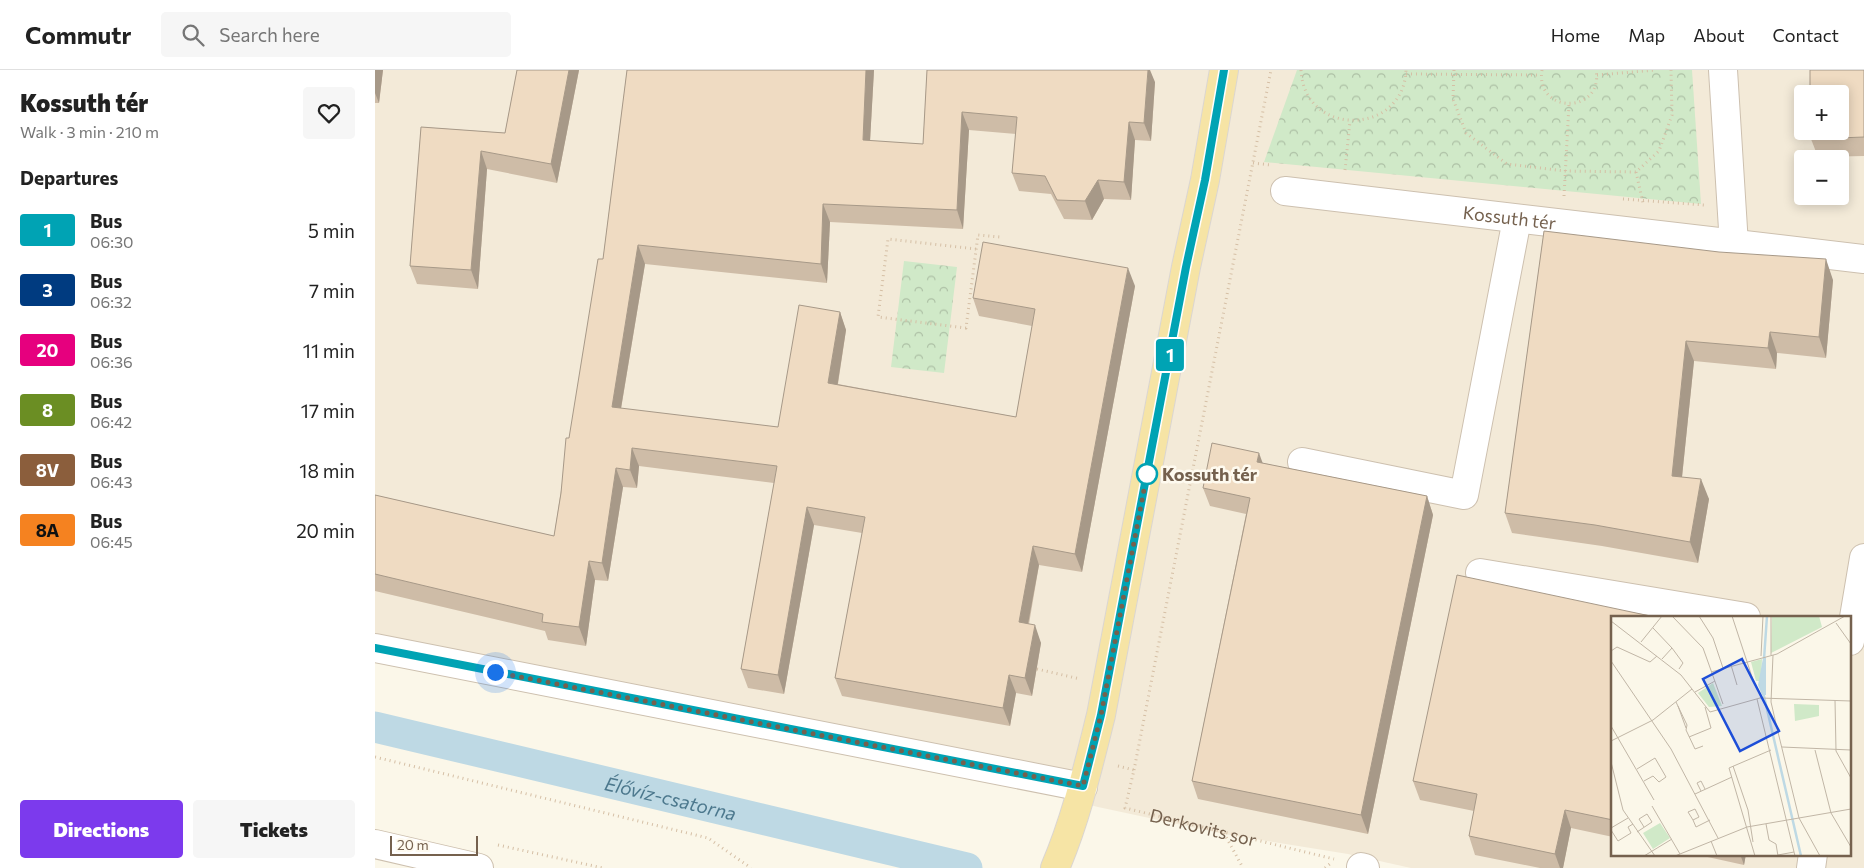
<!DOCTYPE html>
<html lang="en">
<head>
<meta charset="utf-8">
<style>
	:root { --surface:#fff; --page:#f6f6f6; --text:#222; --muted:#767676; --line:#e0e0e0; --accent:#7c3aed }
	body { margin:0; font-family:Commissioner,sans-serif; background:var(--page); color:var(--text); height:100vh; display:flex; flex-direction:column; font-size:19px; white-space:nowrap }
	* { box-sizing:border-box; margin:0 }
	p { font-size:16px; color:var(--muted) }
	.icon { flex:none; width:28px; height:28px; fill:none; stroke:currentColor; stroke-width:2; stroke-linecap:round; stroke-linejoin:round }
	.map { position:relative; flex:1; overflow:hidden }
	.drawer { display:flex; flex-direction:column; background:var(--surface); width:375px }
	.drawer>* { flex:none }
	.badge { padding:0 10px; border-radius:4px; font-size:18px; line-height:32px }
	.controls { position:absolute; left:1419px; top:15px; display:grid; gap:10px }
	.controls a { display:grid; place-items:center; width:55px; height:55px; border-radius:5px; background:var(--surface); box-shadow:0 2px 12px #0003; font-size:25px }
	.scale { position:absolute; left:15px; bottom:12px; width:88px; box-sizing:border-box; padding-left:5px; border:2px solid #75614e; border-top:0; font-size:14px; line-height:18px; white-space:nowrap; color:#75614e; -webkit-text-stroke:4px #fefaef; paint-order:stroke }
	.you { position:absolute; width:25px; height:25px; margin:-12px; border:4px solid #fff; border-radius:50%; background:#1a73e8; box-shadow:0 0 0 8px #1a73e833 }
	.map>.badge { position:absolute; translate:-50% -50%; box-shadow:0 0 0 2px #fff }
	h2 { padding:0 20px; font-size:19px; line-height:45px }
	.round { display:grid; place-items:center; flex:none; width:52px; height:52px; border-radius:5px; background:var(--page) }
	.overview { display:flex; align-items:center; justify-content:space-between; height:85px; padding:0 20px }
	h1 { font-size:24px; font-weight:800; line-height:38px }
	.action { display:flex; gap:10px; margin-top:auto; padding:10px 20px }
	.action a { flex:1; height:58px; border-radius:5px; background:var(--accent); color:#fff; font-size:20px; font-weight:800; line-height:58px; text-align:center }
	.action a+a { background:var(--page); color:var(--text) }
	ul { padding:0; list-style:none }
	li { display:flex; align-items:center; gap:15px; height:60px; padding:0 20px }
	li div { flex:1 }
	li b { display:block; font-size:19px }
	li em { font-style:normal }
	li .badge { min-width:55px; font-weight:700; text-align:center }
	header { display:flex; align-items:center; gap:30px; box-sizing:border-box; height:70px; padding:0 25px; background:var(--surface); border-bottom:1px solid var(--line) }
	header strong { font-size:24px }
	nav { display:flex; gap:28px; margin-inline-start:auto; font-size:18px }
	.search { width:350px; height:45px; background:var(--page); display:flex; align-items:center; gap:12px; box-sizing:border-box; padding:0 18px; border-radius:5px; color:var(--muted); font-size:19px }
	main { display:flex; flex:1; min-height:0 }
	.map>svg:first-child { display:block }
	.residential { fill:#f3ead8; fill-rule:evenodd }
	.park { fill:url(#park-crowns) }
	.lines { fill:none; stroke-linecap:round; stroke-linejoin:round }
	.canal { stroke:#bed9e4; stroke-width:31 }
	.minor-casing { stroke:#cdc0af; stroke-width:30 }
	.major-casing { stroke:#dbd6d1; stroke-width:30 }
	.path { stroke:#d5bfa5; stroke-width:3; stroke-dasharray:1 4; stroke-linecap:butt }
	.minor { stroke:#fff; stroke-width:28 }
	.major { stroke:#f6e4a5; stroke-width:28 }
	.wall { fill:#cebca7 }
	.shaded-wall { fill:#a79988 }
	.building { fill:#efdbc2; stroke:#a79988 }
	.line-casing { stroke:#fff; stroke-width:11 }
	.line { stroke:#00a3b4; stroke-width:8 }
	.walk { stroke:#75614e; stroke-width:5; stroke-dasharray:0 9 }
	.stop-dot { fill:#fff; stroke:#00a3b4; stroke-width:2.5 }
	.labels { text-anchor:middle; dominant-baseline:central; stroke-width:5; stroke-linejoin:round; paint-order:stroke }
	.street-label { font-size:18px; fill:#75614e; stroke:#fefaef }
	.stop-label { font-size:18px; font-weight:bold; fill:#75614e; stroke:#fefaef; text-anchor:start }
	.water-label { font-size:19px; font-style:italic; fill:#4c788d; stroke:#fefaef }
	.inset-river { fill:none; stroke:#bed9e4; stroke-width:2.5 }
	.inset-road { fill:none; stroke:#c1b6a6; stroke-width:1 }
	.view { fill:#1d4ed8; fill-opacity:0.15; stroke:#1d4ed8; stroke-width:2.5 }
	.inset-edge { fill:none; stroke:#75614e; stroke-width:2.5 }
</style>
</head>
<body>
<header>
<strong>Commutr</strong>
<div class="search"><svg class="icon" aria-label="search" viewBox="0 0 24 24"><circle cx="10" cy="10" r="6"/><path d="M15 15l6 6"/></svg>Search here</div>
<nav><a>Home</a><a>Map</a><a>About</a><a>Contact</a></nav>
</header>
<main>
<section class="drawer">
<div class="overview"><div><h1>Kossuth tér</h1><p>Walk · 3 min · 210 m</p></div><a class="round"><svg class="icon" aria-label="heart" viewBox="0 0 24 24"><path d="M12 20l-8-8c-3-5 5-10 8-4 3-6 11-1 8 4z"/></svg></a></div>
<h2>Departures</h2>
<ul>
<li><span class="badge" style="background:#00a3b4;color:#fff">1</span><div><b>Bus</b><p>06:30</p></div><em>5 min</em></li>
<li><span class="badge" style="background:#003b80;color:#fff">3</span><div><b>Bus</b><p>06:32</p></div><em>7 min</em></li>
<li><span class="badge" style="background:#e6007e;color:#fff">20</span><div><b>Bus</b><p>06:36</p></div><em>11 min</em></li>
<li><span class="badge" style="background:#6b8e23;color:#fff">8</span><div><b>Bus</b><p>06:42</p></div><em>17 min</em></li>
<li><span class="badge" style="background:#8b5e3c;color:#fff">8V</span><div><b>Bus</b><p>06:43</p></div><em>18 min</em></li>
<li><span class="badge" style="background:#f58220;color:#111">8A</span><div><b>Bus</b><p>06:45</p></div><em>20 min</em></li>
</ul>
<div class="action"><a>Directions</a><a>Tickets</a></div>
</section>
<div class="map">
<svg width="1489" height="798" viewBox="0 0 1489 798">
	<defs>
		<pattern id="park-crowns" width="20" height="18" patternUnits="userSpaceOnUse" patternTransform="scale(1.25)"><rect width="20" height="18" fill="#d0e9c8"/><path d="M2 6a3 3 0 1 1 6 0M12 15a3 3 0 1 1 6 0" fill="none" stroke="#adc0a5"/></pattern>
	</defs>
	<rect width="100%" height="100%" fill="#fbf7e9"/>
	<path class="residential" d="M0 0H1489V798H1036L973 784 849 764 723 737 398 657 0 571ZM1428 24H1465V61H1428ZM1428 89H1465V126H1428ZM1238 547H1475V784H1238Z"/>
	<g class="park">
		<path d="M922 0H1317L1326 134 889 92Z"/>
		<path d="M529 191 582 197 569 303 516 297Z"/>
	</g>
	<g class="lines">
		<path class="canal" id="s1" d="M0 657 592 798"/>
		<g class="minor-casing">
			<g id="minor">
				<path d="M1348 0 1359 175"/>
				<path id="s3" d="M910 121 1489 189"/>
				<path d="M927 392 1089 425 1142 149"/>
				<path d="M1105 503 1371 547"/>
				<path d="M1475 571 1489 488"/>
				<path d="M0 578 708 717"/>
				<path d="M0 774 104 798"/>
				<path d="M986 797 990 798"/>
				<path d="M1436 798 1438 784"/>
			</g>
		</g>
		<g class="major-casing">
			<path id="major" d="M680 798C701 749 713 697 726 645L811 197 830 110 849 0"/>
		</g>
		<g class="path">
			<path d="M926 0C929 68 1029 66 1031 0"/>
			<path d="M1079 0 1078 29 1091 63 1132 94 1190 101 1261 102 1284 81 1297 45 1296 0"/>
			<path d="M1167 0C1160 45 1229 44 1221 0"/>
			<path d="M1031 4 1166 5"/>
			<path d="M1222 5 1281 0"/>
			<path d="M878 93 896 95"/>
			<path d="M970 100 975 51"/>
			<path d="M1261 102 1268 133"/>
			<path d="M1189 126 1194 34"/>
			<path d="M1248 129 1329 135"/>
			<path d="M601 179 513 169 503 247 591 258 603 165 625 167"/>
			<path d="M662 599 705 609"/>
			<path d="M0 687 333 768 376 798"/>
			<path id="s2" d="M743 696 759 700 750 738 959 789"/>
			<path d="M759 700 896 0"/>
			<path d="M849 763 868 798"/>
			<path d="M123 775 228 798"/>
			<path d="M950 798 957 792"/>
		</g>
		<use href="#minor" class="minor"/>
		<use href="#major" class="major"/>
	</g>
	<g class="wall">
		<path d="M0 0H8L4 33H0Z"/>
		<path d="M142 0H204L182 113 112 99 103 219 42 214 35 196 46 57 130 63Z"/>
		<path d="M252 0H499L495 71 548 74 552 0 780 12 776 71 760 70 756 130 729 129 717 150 689 149 676 124 644 121 637 103 641 64 594 60 588 159 455 152 452 213 270 194 246 339 403 357 465 242 471 260 463 314 641 347 657 256 604 246 598 228 760 216 707 502 664 495 654 554 666 573 657 626 641 623 635 656 467 626 460 608 487 463 439 455 409 624 373 618 366 599 399 413 264 396 262 418 248 417 233 511 220 510 211 576 173 570 170 561 0 521V425L179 466 194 368 228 189Z"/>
		<path d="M1489 0V86L1443 87 1436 69Z"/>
		<path d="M1169 161 1458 210 1451 288 1402 283 1401 299 1319 291 1307 407 1334 429 1323 493 1227 476 1137 463 1130 443Z"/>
		<path d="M888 393 1052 426 1058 445 993 764 823 729 817 711 871 444 835 436 828 418Z"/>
		<path d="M1238 547V767L1196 758 1188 798H1165L1100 785 1094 766 1099 741 1045 730 1038 711Z"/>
		<path d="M1319 784H1371L1369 795Z"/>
	</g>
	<g class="shaded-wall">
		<path d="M0 0H8L4 33 0 23Z"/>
		<path d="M194 0H204L182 113 176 94Z"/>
		<path d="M491 0H499L494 89 488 70Z"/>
		<path d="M773 0H775L780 12 776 71 769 53Z"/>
		<path d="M587 42 594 60 588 159 582 140Z"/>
		<path d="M754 52 760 70 756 130 749 112Z"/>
		<path d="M106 81 112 99 103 219 96 200Z"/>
		<path d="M723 110 729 129 717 150 710 131Z"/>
		<path d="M448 134 455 152 452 213 446 194Z"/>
		<path d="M263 175 270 194 243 356 237 337Z"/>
		<path d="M1451 189 1458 210 1451 288 1444 267Z"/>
		<path d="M753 198 760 216 707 502 700 484Z"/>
		<path d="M465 242 471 260 460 331 453 313Z"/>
		<path d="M1395 262 1402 283 1401 299 1393 278Z"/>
		<path d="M1311 271 1319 291 1305 426 1297 406Z"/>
		<path d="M257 378 264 396 262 418 255 400Z"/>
		<path d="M884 383 891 402 882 392Z"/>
		<path d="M241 398 248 417 233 511 227 493Z"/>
		<path d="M1326 409 1334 429 1323 493 1315 472Z"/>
		<path d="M1052 426 1058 445 993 764 986 745Z"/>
		<path d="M432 437 439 455 409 624 403 605Z"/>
		<path d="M658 476 664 495 650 570 644 552Z"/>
		<path d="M214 491 220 510 211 576 204 557Z"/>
		<path d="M660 555 666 573 657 626 650 608Z"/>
		<path d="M634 605 641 623 635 656 628 638Z"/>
		<path d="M1190 740 1196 758 1188 798H1185L1180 784Z"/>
		<path d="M1365 784H1371L1369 795Z"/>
	</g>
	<g class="building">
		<path d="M142 0H194L176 94 106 81 96 200 35 196 46 57 130 63Z"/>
		<path d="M252 0H491L488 70 548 74 552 0H773L769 53 754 52 749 112 723 110 710 131 682 130 670 106 637 103 642 47 587 42 582 140 448 134 446 194 263 175 237 337 403 357 424 235 465 242 453 313 641 347 660 239 598 228 608 172 753 198 700 484 658 476 644 552 660 555 650 608 634 605 628 638 460 608 490 447 432 437 403 605 366 599 402 396 257 378 255 400 241 398 227 493 214 491 204 557 167 552 168 544 0 504V425L179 466 186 423 191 368H194L223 189H228Z"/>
		<path d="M1435 0H1489V67L1436 69V61H1465V24H1435Z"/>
		<path d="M1169 161 1344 182 1451 189 1444 267 1395 262 1393 278 1311 271 1297 406 1326 409 1315 472 1220 455 1130 443Z"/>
		<path d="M837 373 884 383 882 392 1052 426 986 745 817 711 875 428 828 418Z"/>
		<path d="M1082 505 1280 547H1238V750L1190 740 1180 784 1094 766 1102 724 1038 711Z"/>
	</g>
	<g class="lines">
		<g class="line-casing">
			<path id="line" d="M0 578 708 716 726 645 811 197 830 110 849 0"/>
		</g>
		<use href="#line" class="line"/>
		<path class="walk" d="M120 602 708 716 726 645 772 404"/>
	</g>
	<circle class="stop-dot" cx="772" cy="404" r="10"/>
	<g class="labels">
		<g class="street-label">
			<text stroke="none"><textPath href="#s3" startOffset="226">Kossuth tér</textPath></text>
			<text stroke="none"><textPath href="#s2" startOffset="136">Derkovits sor</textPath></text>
		</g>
		<g class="stop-label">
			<text x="787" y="404">Kossuth tér</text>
		</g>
		<g class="water-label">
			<text stroke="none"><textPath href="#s1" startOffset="304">Élővíz-csatorna</textPath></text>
		</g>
	</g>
	<g transform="translate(1236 546)">
		<rect width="240" height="240" fill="#fbf7e9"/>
		<path d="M161 0H208L211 11 160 37ZM151 43 150 65H145L140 46ZM102 67 111 90 98 91 87 77ZM183 88 208 89V100L184 105ZM49 207 59 222 42 233 32 217Z" fill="#d0e9c8"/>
		<path d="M155 41V79H151L147 69 152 42Z" fill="#bed9e4"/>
		<path class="inset-river" d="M153 43 156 0M152 76 190 240"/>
		<path class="inset-road" d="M61 0 92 32 112 88M88 0 102 22 112 52M121 0 143 67M160 0V39M0 5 70 59 99 96 149 82 240 85M225 7 240 28M42 12 61 32 51 43M30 26 51 0M61 32 72 47 68 53M0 35 6 31 39 46 46 40M162 39 160 86 166 112 188 202 209 240M150 40 152 0M0 45 60 133 107 222M120 49 126 69M100 56 166 38 234 0M84 76 104 65M146 83 184 240M224 84 225 135 240 162M65 86 76 109 75 114 84 133 92 130M67 90 75 112M0 110 43 184M78 121 100 112 94 91M0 125 42 104 81 73M171 131 240 134M204 134 220 197 240 231M0 146 12 194 44 240M122 150 137 194 142 226M26 153 44 142 55 161 48 166 42 160 33 165M90 175 86 167 90 165 94 173M84 178 121 161M41 190 69 238M82 204 77 196 84 193 88 201 82 204 85 211 99 204M155 208 158 224 165 228 167 240M0 212 17 202M0 214 7 225 20 217 17 211 22 208M26 216 41 206 36 198 28 203 33 211M100 225 106 240M167 239 183 236M33 240 61 223M64 240 136 211 240 193M144 240 118 152 160 134"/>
		<path class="view" d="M131 43 168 115 129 135 92 63Z"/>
		<rect width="240" height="240" class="inset-edge"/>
	</g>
</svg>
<div class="controls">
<a>+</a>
<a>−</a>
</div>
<div class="scale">20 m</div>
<div class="you" style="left:120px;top:602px"></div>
<b class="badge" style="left:795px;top:285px;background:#00a3b4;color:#fff">1</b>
</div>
</main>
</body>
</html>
